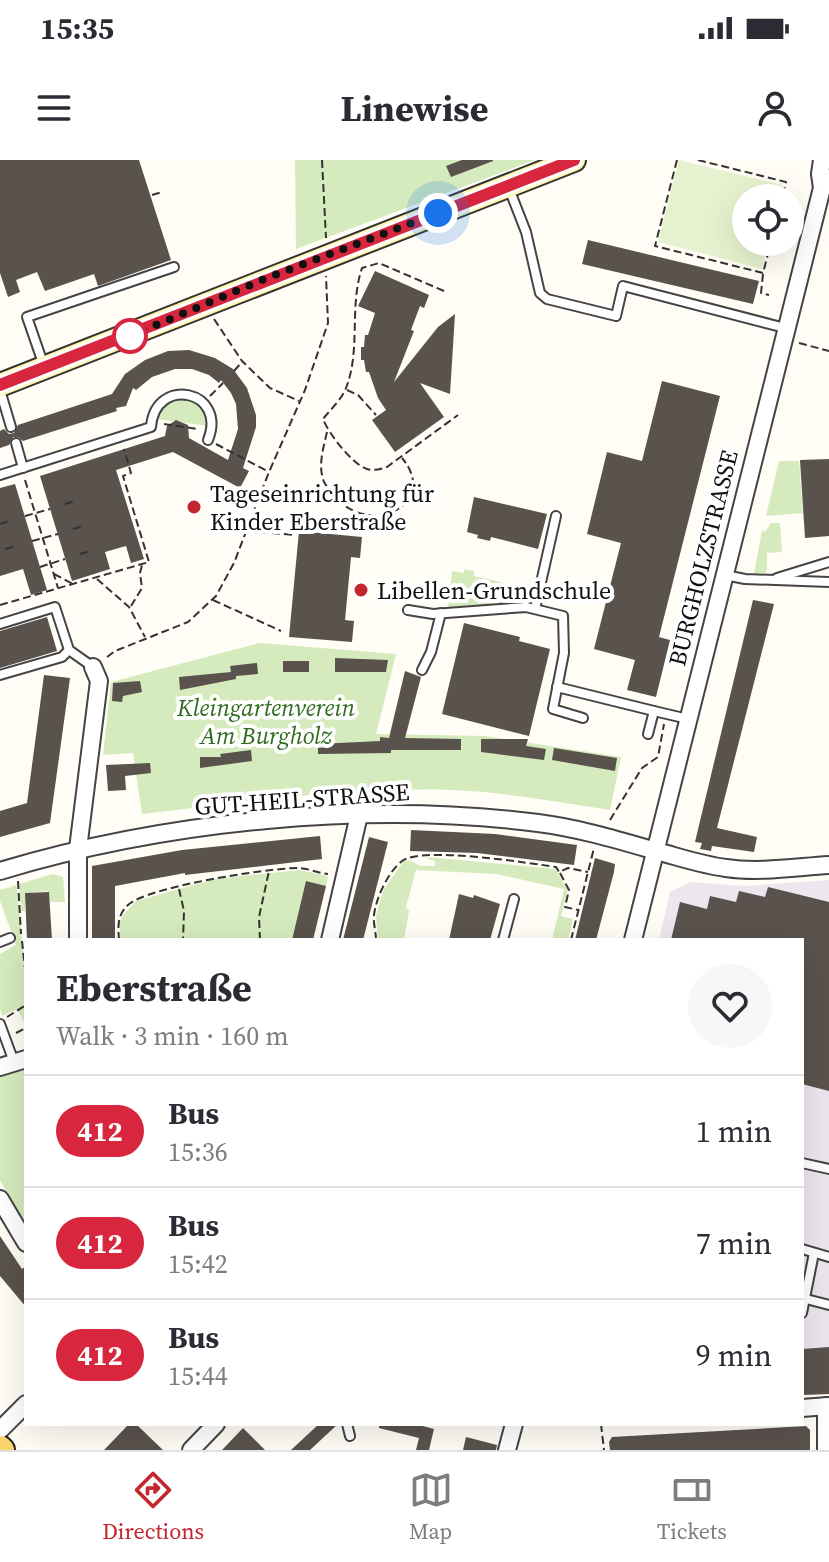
<!DOCTYPE html>
<html lang="en">
<head>
<meta charset="utf-8">
<style>
	:root { --surface:#fff; --page:#f7f7f7; --text:#2b2b33; --muted:#7c7c81; --line:#e1e1e2; --accent:#c4262e }
	body { margin:0; font-family:"Source Serif 4",serif; background:var(--page); color:var(--text); height:100vh; display:flex; flex-direction:column; font-size:30px; white-space:nowrap }
	* { box-sizing:border-box; margin:0 }
	p { font-size:26px; color:var(--muted) }
	.icon { flex:none; width:44px; height:44px; fill:none; stroke:currentColor; stroke-width:2; stroke-linecap:round; stroke-linejoin:round }
	.map { position:relative; flex:1; overflow:hidden }
	.drawer { position:absolute; left:24px; top:778px; width:780px; height:488px; display:flex; flex-direction:column; background:var(--surface); border-radius:0px; box-shadow:0 8px 32px #0002 }
	.drawer>* { flex:none }
	.badge { padding:0 16px; border-radius:26px; font-size:28px; line-height:52px }
	.controls { position:absolute; left:732px; top:24px; display:grid; gap:16px }
	.controls a { display:grid; place-items:center; width:72px; height:72px; border-radius:50%; background:var(--surface); box-shadow:0 8px 32px #0002; font-size:40px }
	.you { position:absolute; width:40px; height:40px; margin:-20px; border:6px solid #fff; border-radius:50%; background:#1a73e8; box-shadow:0 0 0 12px #1a73e833 }
	.map>.badge { position:absolute; translate:-50% -50%; box-shadow:0 0 0 4px #fff }
	.round { display:grid; place-items:center; flex:none; width:84px; height:84px; border-radius:42px; background:var(--page) }
	.overview { display:flex; align-items:center; justify-content:space-between; height:136px; padding:0 32px }
	h1 { font-size:38px; font-weight:700; line-height:60px }
	ul { padding:0; list-style:none }
	li { display:flex; align-items:center; gap:24px; height:112px; padding:0 32px; border-top:2px solid var(--line) }
	li div { flex:1 }
	li b { display:block; font-size:30px }
	li em { font-style:normal }
	li .badge { min-width:88px; font-weight:700; text-align:center }
	.status { display:flex; justify-content:space-between; align-items:center; height:56px; padding:0 40px; background:var(--surface); direction:ltr }
	.status svg { height:22px; fill:currentColor }
	header { display:flex; justify-content:space-between; align-items:center; height:104px; padding:0 32px; background:var(--surface); font-size:36px; font-weight:700 }
	.tab-bar { display:flex; justify-content:space-around; align-items:center; height:112px; border-top:2px solid var(--line); background:var(--surface); font-size:22px; color:var(--muted) }
	.tab-bar a { display:grid; justify-items:center; gap:4px }
	.tab-bar .current { color:var(--accent) }
	.map>svg:first-child { display:block }
	.industrial { fill:#eee6ef }
	.green { fill:#d5ebbd }
	.pitch { fill:#e6f2cf }
	.building { fill:#5a524d }
	.lines { fill:none; stroke-linecap:round; stroke-linejoin:round }
	.lane-casing { stroke:#444; stroke-width:12 }
	.street-casing { stroke:#444; stroke-width:20 }
	.secondary-casing { stroke:#333; stroke-width:26 }
	.primary-casing { stroke:#222; stroke-width:28 }
	.path { stroke:#333; stroke-width:2; stroke-dasharray:8 4; stroke-linecap:butt }
	.lane { stroke:#fff; stroke-width:8 }
	.street { stroke:#fff; stroke-width:16 }
	.secondary { stroke:#fff6b0; stroke-width:22 }
	.primary { stroke:#f9d66b; stroke-width:24 }
	.line-casing { stroke:#fff; stroke-width:18 }
	.line { stroke:#d7263d; stroke-width:12 }
	.walk { stroke:#111; stroke-width:8; stroke-dasharray:0 14.4 }
	.stop-dot { fill:#fff; stroke:#d7263d; stroke-width:4 }
	.poi-dot { fill:#c4262e; stroke:#fff; stroke-width:3 }
	.labels { text-anchor:middle; dominant-baseline:central; stroke-width:8; stroke-linejoin:round; paint-order:stroke }
	.poi-label { font-size:24px; fill:#111; stroke:#fff; text-anchor:start }
	.street-label { font-size:24px; fill:#111; stroke:#fff }
	.park-label { font-size:24px; font-style:italic; fill:#2f6b1f; stroke:#fff }
</style>
</head>
<body>
<div class="status"><b>15:35</b><svg viewBox="0 0 49 12"><path d="M0 12V9h3v3zM5 12V6h3v6zM10 12V3h3v9zM15 12V0h3v12zM26 1h20v11H26zM47 4h2v5h-2z"/></svg></div>
<header><svg class="icon" aria-label="menu" viewBox="0 0 24 24"><path d="M4 6h16M4 12h16M4 18h16"/></svg>Linewise<svg class="icon" aria-label="person" viewBox="0 0 24 24"><circle cx="12" cy="8" r="4"/><path d="M4 21q1-7 8-7t8 7"/></svg></header>
<div class="map">
<svg width="829" height="1290" viewBox="0 0 829 1290">
	<rect width="100%" height="100%" fill="#fffdf5"/>
	<path class="industrial" d="M829 720V1234L802 1235V780H659L670 732 690 722 745 726Z"/>
	<g class="green">
		<path d="M295 0H535L296 89Z"/>
		<path d="M179 239C196 239 206 249 208 266L157 259 163 246Z"/>
		<path d="M779 301H799L803 353 766 356Z"/>
		<path d="M771 363H780L782 392 767 393V410L765 413 754 414 762 370 765 372Z"/>
		<path d="M465 409 474 411V416L509 424 510 442 502 443V445L448 449 452 411 463 413Z"/>
		<path d="M260 483 396 494 376 574 486 576 621 597 610 650C557 642 505 632 452 630 348 627 245 642 142 654L133 593 103 595 111 522Z"/>
		<path d="M428 697 555 709 568 730 561 756 573 759 568 780H552L564 729 497 714 416 710 406 747 409 751 404 780H378L376 756 380 741 384 729 403 702 409 700 421 706H435V701L428 699Z"/>
		<path d="M299 710 328 716 326 726 307 721 292 780H120V762L123 755 136 741 215 719Z"/>
		<path d="M53 714 63 717 65 742H50L48 731 25 733V751H21L19 724Z"/>
		<path d="M17 725 26 828V865L17 849 2 856 0 848V794L16 785 0 741V730Z"/>
		<path d="M26 906V1067L0 1020V914Z"/>
	</g>
	<path class="pitch" d="M679 0 783 25 780 38H746V82H768L762 109 658 82Z"/>
	<g class="building">
		<path d="M0 0H139L171 100 98 126 94 114 45 131 37 112 16 120 20 132 8 137 0 113Z"/>
		<path d="M462 0H493V1L451 17 446 6Z"/>
		<path d="M588 80 759 121 753 144 582 104Z"/>
		<path d="M375 111 429 135 424 148 420 146 411 170 414 171 394 222 438 167 455 154 450 234 420 223 444 257 395 292 372 260 386 250 378 238 369 212H366L364 200H361V187H364L365 175H368L375 153 358 146Z"/>
		<path d="M189 190 215 198 233 209 247 228 256 255V267L243 308 249 311 240 328 173 292 116 310 144 399 131 403 126 386 105 392 110 409 72 421 40 316 165 276 167 266 176 260 188 265 189 278 228 300 238 269 236 244 231 233 221 220 219 223 209 215 192 209H175L152 217 136 230 133 228 126 246 116 248 117 251 23 281 18 277H13L9 285 0 288V271L4 269 9 274 14 273 18 265 112 234 125 214 145 200 168 191Z"/>
		<path d="M662 221 720 236 659 477 670 480 656 537 627 530 635 500 594 489 621 383 587 374 607 292 642 301Z"/>
		<path d="M829 299V376L805 378 800 300Z"/>
		<path d="M15 324 47 430 31 435 23 409 0 416V328Z"/>
		<path d="M474 337 547 354 538 389 491 377 490 381 477 378 478 375 467 372Z"/>
		<path d="M299 371 362 377 360 398 351 397 345 460 354 461 352 482 289 477Z"/>
		<path d="M753 440 774 444 717 668 757 677 754 692 712 686 711 691 700 689 702 683 695 682Z"/>
		<path d="M47 457 57 491 0 508V471Z"/>
		<path d="M464 463 520 477 519 481 550 489 529 576 442 554Z"/>
		<path d="M335 498 388 500 386 512H335Z"/>
		<rect x="283" y="501" width="26" height="11"/>
		<path d="M257 503 258 514 236 516V519L180 530 179 517 231 512 230 506Z"/>
		<path d="M405 511 421 517 405 578 461 579V590H391V593L318 594V584L380 581V577L389 578Z"/>
		<path d="M44 515 70 518 50 663 0 677V651L27 643Z"/>
		<path d="M140 521 142 532 123 536 122 542 112 541 113 523Z"/>
		<path d="M481 579H528L526 586 546 589 544 600 481 592Z"/>
		<path d="M554 588 617 598 615 611 552 600Z"/>
		<path d="M251 590 252 601 200 608V597H221L220 594Z"/>
		<path d="M150 603 151 613 125 616 126 630 108 631 106 605Z"/>
		<path d="M411 670 495 674 577 685 574 705 477 693 410 691Z"/>
		<path d="M320 676 322 699 185 715V713L115 726V780H92V706L182 690Z"/>
		<path d="M369 677 388 682 363 780H343Z"/>
		<path d="M595 698 615 704 614 712 596 780H575Z"/>
		<path d="M306 721 326 726 313 780H292Z"/>
		<path d="M768 727 829 742V931L802 924V780H671L680 742 707 749 710 736 736 742 739 731 765 737Z"/>
		<path d="M49 732 52 780H27L25 733Z"/>
		<path d="M459 734 473 738 474 735 500 744 490 780H449Z"/>
		<path d="M0 1076 22 1109 26 1106V1147L0 1116Z"/>
		<path d="M829 1187V1234L802 1235V1189Z"/>
		<path d="M129 1264H136L163 1290H104Z"/>
		<path d="M319 1264H338L310 1290H291Z"/>
		<path d="M379 1264H415L434 1269 429 1290H416L419 1278 379 1268Z"/>
		<path d="M806 1266 810 1270V1290H610L609 1282 612 1277Z"/>
		<path d="M243 1268 265 1290H222Z"/>
		<path d="M466 1277 497 1285 496 1290H463Z"/>
	</g>
	<g class="lines">
		<g class="lane-casing">
			<g id="lane">
				<path d="M508 26 526 72 540 133 547 139 616 156 623 126 785 168"/>
				<path d="M44 206 27 157 174 107"/>
				<path d="M0 230 11 267"/>
				<path d="M16 283 23 308"/>
				<path d="M0 315 151 267C155 215 228 230 208 280"/>
				<path d="M725 415 745 419 829 422"/>
				<path d="M777 418 829 402"/>
				<path d="M535 449 556 356"/>
				<path d="M408 450 433 454 526 447 563 456 564 493 553 549 583 558"/>
				<path d="M0 464 55 447 69 490 93 507"/>
				<path d="M422 510 431 492 441 453"/>
				<path d="M0 515 62 497 69 490"/>
				<path d="M557 527 654 551"/>
				<path d="M648 574 654 551 688 559"/>
				<path d="M503 780 514 739"/>
				<path d="M0 782 10 778"/>
				<path d="M0 864 14 902"/>
				<path d="M802 1003 829 1009"/>
				<path d="M802 1089 829 1097"/>
				<path d="M806 1139 829 1145"/>
				<path d="M802 1153 814 1093"/>
				<path d="M347 1264 350 1276"/>
			</g>
		</g>
		<g class="street-casing">
			<g id="street">
				<path d="M822 0 820 14 822 28"/>
				<path d="M0 711C166 661 366 641 538 663 578 668 618 680 656 691 679 697 702 705 726 708 760 713 796 707 829 705"/>
				<path d="M78 780V689L99 521 93 507"/>
				<path d="M330 780 359 655"/>
				<path d="M633 780 822 28 829 18"/>
				<path d="M0 907 26 899"/>
				<path d="M0 1039 26 1083"/>
				<path d="M802 1248 829 1246"/>
				<path d="M0 1270 26 1244"/>
				<path d="M191 1290 216 1264"/>
				<path d="M507 1290 514 1264"/>
				<path d="M826 1290V1246"/>
			</g>
		</g>
		<g class="secondary-casing">
			<path id="secondary" d="M0 225 574 0"/>
		</g>
		<g class="primary-casing">
			<path id="primary" d="M0 1288 2 1290"/>
		</g>
		<g class="path">
			<path d="M322 0 326 78"/>
			<path d="M677 0 655 86 763 113 771 82"/>
			<path d="M698 0 786 22 782 38"/>
			<path d="M152 35 162 32"/>
			<path d="M763 114 761 133 769 135"/>
			<path d="M444 131 379 103 362 108C349 146 361 190 346 228 342 239 330 250 323 259 328 273 353 305 367 309 374 311 381 309 387 307L458 255"/>
			<path d="M214 159 242 201 270 228 299 241"/>
			<path d="M799 183 829 191"/>
			<path d="M234 211 242 202"/>
			<path d="M347 230 358 235 376 255"/>
			<path d="M210 236 223 223"/>
			<path d="M164 264 197 269"/>
			<path d="M327 272C324 285 319 302 322 315 323 324 329 329 335 336 368 378 441 345 402 298"/>
			<path d="M216 284 267 311"/>
			<path d="M25 320 58 428"/>
			<path d="M65 344 75 341"/>
			<path d="M25 356 50 349"/>
			<path d="M0 364 9 361"/>
			<path d="M73 369 83 366"/>
			<path d="M248 371 294 375"/>
			<path d="M32 381 58 374"/>
			<path d="M5 389 16 386"/>
			<path d="M80 394 91 391"/>
			<path d="M40 407 65 399"/>
			<path d="M54 414 73 424"/>
			<path d="M97 419 129 447 145 477"/>
			<path d="M213 440 281 471"/>
			<path d="M0 445 149 402 123 316 131 313 124 289"/>
			<path d="M131 446 142 428 140 413 142 405"/>
			<path d="M107 497 115 491 188 462 216 436 234 403 269 312 305 230 328 163 326 116"/>
			<path d="M610 660 642 608 658 597 664 564"/>
			<path d="M560 713 569 730 565 747 578 750"/>
			<path d="M18 721 21 774"/>
			<path d="M179 729 184 751 183 780"/>
			<path d="M119 780C118 767 117 755 128 745 147 727 268 708 298 708 308 708 317 713 328 714"/>
			<path d="M260 780 259 757 269 711"/>
			<path d="M376 780C376 772 373 763 374 755 376 738 388 712 402 701 422 686 528 703 556 707L559 712 568 708 588 712"/>
			<path d="M571 780 594 688"/>
			<path d="M22 781 26 817"/>
			<path d="M7 857 26 845"/>
			<path d="M16 873 26 868"/>
			<path d="M601 1264 604 1290"/>
		</g>
		<use href="#lane" class="lane"/>
		<use href="#street" class="street"/>
		<use href="#secondary" class="secondary"/>
		<use href="#primary" class="primary"/>
	</g>
	<g class="lines">
		<g class="line-casing">
			<path id="line" d="M0 225 574 0"/>
		</g>
		<use href="#line" class="line"/>
		<path class="walk" d="M130 176 267 118 438 53"/>
	</g>
	<circle class="stop-dot" cx="130" cy="176" r="16"/>
	<g class="poi-dot">
		<circle cx="194" cy="347" r="8"/>
		<circle cx="361" cy="430" r="8"/>
	</g>
	<g class="labels">
		<g class="poi-label">
			<text x="210" y="333">Tageseinrichtung für<tspan x="210" dy="28">Kinder Eberstraße</tspan></text>
			<text x="377" y="430">Libellen-Grundschule</text>
		</g>
		<g class="street-label">
			<text transform="translate(703 398) rotate(-76)">BURGHOLZSTRASSE</text>
			<text transform="translate(302 639) rotate(-4)">GUT-HEIL-STRASSE</text>
		</g>
		<g class="park-label">
			<text x="266" y="547">Kleingartenverein<tspan x="266" dy="28">Am Burgholz</tspan></text>
		</g>
	</g>
</svg>
<div class="controls">
<a><svg class="icon" aria-label="locate" viewBox="0 0 24 24"><circle cx="12" cy="12" r="6"/><path d="M12 2v4M12 18v4M2 12h4M18 12h4"/></svg></a>
</div>
<div class="you" style="left:438px;top:53px"></div>
<section class="drawer">
<div class="overview"><div><h1>Eberstraße</h1><p>Walk · 3 min · 160 m</p></div><a class="round"><svg class="icon" aria-label="heart" viewBox="0 0 24 24"><path d="M12 20l-8-8c-3-5 5-10 8-4 3-6 11-1 8 4z"/></svg></a></div>
<ul>
<li><span class="badge" style="background:#d7263d;color:#fff">412</span><div><b>Bus</b><p>15:36</p></div><em>1 min</em></li>
<li><span class="badge" style="background:#d7263d;color:#fff">412</span><div><b>Bus</b><p>15:42</p></div><em>7 min</em></li>
<li><span class="badge" style="background:#d7263d;color:#fff">412</span><div><b>Bus</b><p>15:44</p></div><em>9 min</em></li>
</ul>
</section>
</div>
<nav class="tab-bar">
<a class="current"><svg class="icon" aria-label="directions" viewBox="0 0 24 24"><path d="M12 3l9 9-9 9-9-9zM9 14v-3h6M13 9l2 2-2 2"/></svg>Directions</a>
<a><svg class="icon" aria-label="map" viewBox="0 0 24 24"><path d="M3 6l6-2 6 2 6-2v14l-6 2-6-2-6 2zM9 4v14M15 6v14"/></svg>Map</a>
<a><svg class="icon" aria-label="tickets" viewBox="0 0 24 24"><path d="M3 7h18v10H3zM15 7v10"/></svg>Tickets</a>
</nav>
</body>
</html>
